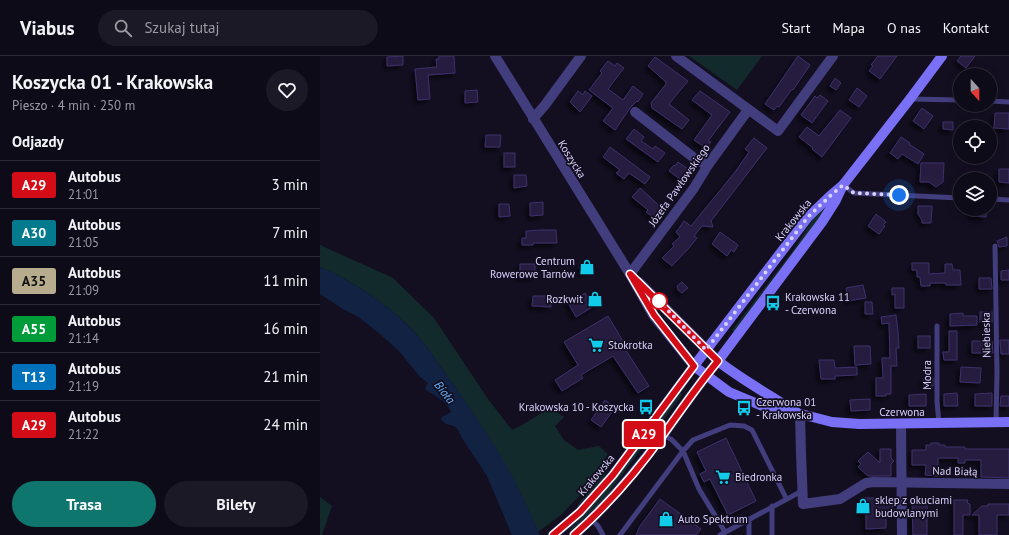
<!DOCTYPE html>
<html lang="pl">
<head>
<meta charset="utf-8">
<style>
	:root { --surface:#0e0b19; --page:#1c1926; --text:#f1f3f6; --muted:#9b9ba2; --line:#2e2b38; --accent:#0f766e }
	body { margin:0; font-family:"PT Sans",sans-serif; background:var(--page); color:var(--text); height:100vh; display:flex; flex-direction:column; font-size:15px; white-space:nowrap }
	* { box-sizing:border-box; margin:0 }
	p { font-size:13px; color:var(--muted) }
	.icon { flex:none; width:22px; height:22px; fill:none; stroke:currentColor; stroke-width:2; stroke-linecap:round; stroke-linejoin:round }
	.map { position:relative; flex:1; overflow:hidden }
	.drawer { display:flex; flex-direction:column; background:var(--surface); width:320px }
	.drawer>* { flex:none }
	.badge { padding:0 8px; border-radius:3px; font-size:14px; line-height:26px }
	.needle { width:26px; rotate:159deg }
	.buttons { position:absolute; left:633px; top:12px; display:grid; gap:8px }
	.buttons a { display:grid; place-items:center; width:44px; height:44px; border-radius:50%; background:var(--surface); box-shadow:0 2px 10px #0003,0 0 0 1px var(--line); font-size:20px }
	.you { position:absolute; width:20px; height:20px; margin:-10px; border:3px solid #fff; border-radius:50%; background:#1a73e8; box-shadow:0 0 0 6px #1a73e833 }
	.map>.badge { position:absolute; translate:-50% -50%; box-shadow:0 0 0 2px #fff }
	h2 { padding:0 12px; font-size:15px; line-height:36px }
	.round { display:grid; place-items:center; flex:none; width:42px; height:42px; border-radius:21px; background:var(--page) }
	.headline { display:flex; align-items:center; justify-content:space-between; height:68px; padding:0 12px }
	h1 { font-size:19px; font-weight:700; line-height:30px }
	.cta { display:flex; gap:8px; margin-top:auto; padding:8px 12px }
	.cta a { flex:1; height:46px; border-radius:24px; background:var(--accent); color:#fff; font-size:16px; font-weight:700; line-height:46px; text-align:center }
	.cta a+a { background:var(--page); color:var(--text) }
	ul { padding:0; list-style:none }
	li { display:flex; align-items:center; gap:12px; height:48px; padding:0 12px; border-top:1px solid var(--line) }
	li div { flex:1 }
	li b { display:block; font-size:15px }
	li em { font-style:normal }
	li .badge { min-width:44px; font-weight:700; text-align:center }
	header { display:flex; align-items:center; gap:24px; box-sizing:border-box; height:56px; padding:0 20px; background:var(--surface); border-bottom:1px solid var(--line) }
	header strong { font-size:19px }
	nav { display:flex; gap:22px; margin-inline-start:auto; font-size:14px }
	.search { width:280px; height:36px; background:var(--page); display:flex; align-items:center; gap:10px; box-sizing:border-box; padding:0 14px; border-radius:22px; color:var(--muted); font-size:15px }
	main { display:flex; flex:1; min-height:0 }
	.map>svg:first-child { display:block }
	.green { fill:#122a2b }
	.water { fill:#112243 }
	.building { fill:#251c41; stroke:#3e306b; filter:url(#shadow) }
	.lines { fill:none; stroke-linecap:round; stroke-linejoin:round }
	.service { stroke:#423d7d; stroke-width:5 }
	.minor { stroke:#423d7d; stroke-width:10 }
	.tertiary { stroke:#423d7d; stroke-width:10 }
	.secondary { stroke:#7970f5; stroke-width:10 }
	.line-casing { stroke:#fff; stroke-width:9 }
	.line { stroke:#d40c17; stroke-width:6 }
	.walk { stroke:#d9d2fc; stroke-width:4; stroke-dasharray:0 7.2 }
	.stop-dot { fill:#fff; stroke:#d40c17; stroke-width:2 }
	.labels { text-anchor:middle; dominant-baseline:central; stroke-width:3.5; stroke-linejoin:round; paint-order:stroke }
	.street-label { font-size:11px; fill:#d9d2fc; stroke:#130f21 }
	.poi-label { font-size:11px; fill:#d9d2fc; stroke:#130f21; text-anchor:start }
	.water-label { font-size:12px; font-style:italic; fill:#67adf5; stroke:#130f21 }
</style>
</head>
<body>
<header>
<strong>Viabus</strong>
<div class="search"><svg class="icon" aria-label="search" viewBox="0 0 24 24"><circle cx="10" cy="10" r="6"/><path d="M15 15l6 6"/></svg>Szukaj tutaj</div>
<nav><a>Start</a><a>Mapa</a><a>O nas</a><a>Kontakt</a></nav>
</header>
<main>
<section class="drawer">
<div class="headline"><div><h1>Koszycka 01 - Krakowska</h1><p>Pieszo · 4 min · 250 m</p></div><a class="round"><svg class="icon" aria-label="heart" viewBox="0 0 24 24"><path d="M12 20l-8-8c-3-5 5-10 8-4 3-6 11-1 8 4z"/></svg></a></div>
<h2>Odjazdy</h2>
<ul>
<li><span class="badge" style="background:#d40c17;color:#fff">A29</span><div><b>Autobus</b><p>21:01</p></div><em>3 min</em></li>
<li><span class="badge" style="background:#037a8e;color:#fff">A30</span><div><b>Autobus</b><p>21:05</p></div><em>7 min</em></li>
<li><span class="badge" style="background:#b7ac8d;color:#111">A35</span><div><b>Autobus</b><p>21:09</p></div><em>11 min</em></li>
<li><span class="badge" style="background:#009c39;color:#fff">A55</span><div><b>Autobus</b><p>21:14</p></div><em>16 min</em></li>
<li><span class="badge" style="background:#0072bc;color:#fff">T13</span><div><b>Autobus</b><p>21:19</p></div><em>21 min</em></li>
<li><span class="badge" style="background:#d40c17;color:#fff">A29</span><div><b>Autobus</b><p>21:22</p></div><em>24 min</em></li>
</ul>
<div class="cta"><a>Trasa</a><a>Bilety</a></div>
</section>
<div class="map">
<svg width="689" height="479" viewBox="0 0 689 479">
	<defs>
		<filter id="shadow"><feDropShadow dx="-3.5" dy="3.5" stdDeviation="2" flood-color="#0009"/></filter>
	</defs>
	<rect width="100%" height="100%" fill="#130f21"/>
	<g class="green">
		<path d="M369 0H442L417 34Z"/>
		<path d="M518 137 414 276 412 274 475 192 494 161Z"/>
		<path d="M0 189 73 222 114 262 168 343 192 374 202 369 230 352 244 361 235 370 244 384 258 394 279 390 288 398 261 438 242 458 218 476C195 420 162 369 127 320 117 306 108 291 96 278 72 251 33 225 0 211Z"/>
		<path d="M360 336 362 339 281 447 251 475 249 473C292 433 325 383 360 336Z"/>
		<path d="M292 404 283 423 258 451 257 450Z"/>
		<path d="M0 441 12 450 2 479H0Z"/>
	</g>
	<path class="water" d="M0 211C33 225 72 251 96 278 108 291 117 306 127 320 151 353 175 388 194 424 204 442 211 461 220 479H192L167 420 142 382 137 372 134 370 126 368 121 364 122 361 131 356C128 346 115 340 106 334L105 332 108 327 100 321 79 295 61 279 40 262 23 253 0 238Z"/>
	<g class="building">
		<path d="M83 0V9L67 10V1Z"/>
		<path d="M119 0H134L135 17 108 19 110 43 98 44 95 13 117 11 116 3H119Z"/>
		<path d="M478 0 490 9 473 34 472 33 459 51 457 50 454 54 445 48Z"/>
		<path d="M558 0H577L560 23 549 15 553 10 551 9Z"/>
		<path d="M641 0H655L646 12 637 5Z"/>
		<path d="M335 1 368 25 349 48 369 64 362 73 332 52 331 47 346 28V26L328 10Z"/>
		<path d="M288 5 295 10 297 7 304 12 288 33 303 44 313 30 323 38 318 46 317 45 310 52 295 74 283 65 293 52 269 34 282 17 280 15Z"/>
		<path d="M515 22 521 27 516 34 510 30Z"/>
		<path d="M537 32 547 40 539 51 529 44Z"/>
		<path d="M157 34 158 46 145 47V35Z"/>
		<path d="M258 35 263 39 265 35 272 40 260 56 250 46Z"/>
		<path d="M380 35 410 56 388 85 391 86 386 92 374 84 392 59 372 44Z"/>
		<path d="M500 39 508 45 492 67 481 59 495 40 497 42Z"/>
		<path d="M602 52 613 60 604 73 593 65Z"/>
		<path d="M520 54 531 62 502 101 492 93 493 92 479 81 487 71 499 80Z"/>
		<path d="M675 57H689V73L674 72Z"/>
		<path d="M623 66H633V74L623 73Z"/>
		<path d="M314 73 324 81 321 85 333 93 335 90 345 97 338 106 306 83Z"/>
		<path d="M166 79H181L180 91H165Z"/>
		<path d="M581 81 590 87 589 88 604 98 598 108 582 98 578 103 570 97Z"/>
		<path d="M434 82 447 92 391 165 393 171 382 170 374 180 377 182 369 192 352 210 342 202 354 190 352 188 360 181 356 176 364 165 371 170 415 116 429 96 425 93Z"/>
		<path d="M290 91 330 121 325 128 309 117 304 123 296 117 300 114 283 101Z"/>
		<rect x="184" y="97" width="11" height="14"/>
		<path d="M358 106 368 113 360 123 349 115 354 109 355 110Z"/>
		<path d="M601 107H624L623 126 616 131 609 126H600Z"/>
		<path d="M679 113H689V127L679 126Z"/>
		<path d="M194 119H206L207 130 194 132Z"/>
		<path d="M320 132 344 154 336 163 326 156 328 154 312 141Z"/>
		<path d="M223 146V159L210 160V147Z"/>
		<path d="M179 148H189L190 160 179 161Z"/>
		<path d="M598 150H612L611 167H602V164L598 158Z"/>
		<path d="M651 153H666V161L651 160Z"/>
		<path d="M556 158 566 166 563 169 565 170 559 178 548 170Z"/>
		<path d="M221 174H236L237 187H213V189H202V182H206V175Z"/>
		<path d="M400 176 418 189 414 196 411 194 407 200 392 188Z"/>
		<path d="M687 181V190L679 191 677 185Z"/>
		<path d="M270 205 274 212 263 218 259 211Z"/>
		<path d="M592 207H609V218L625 217V208H632L633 214H640L641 229H626V227H610V230H601L600 221H597V214H592Z"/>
		<path d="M200 208H215V221L200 222Z"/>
		<path d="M689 214V224H681V215Z"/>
		<path d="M659 222H671L672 233H659Z"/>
		<path d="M362 226 368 232 362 237 358 234 357 230Z"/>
		<path d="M543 229 546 242 528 245 526 232Z"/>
		<path d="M572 232H584V252H575V238L572 239Z"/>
		<path d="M265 237 269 243 275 240 279 247 256 261 247 245 258 239 259 241Z"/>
		<path d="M213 240H231V251L212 250Z"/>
		<path d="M545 246H552L553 258H545Z"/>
		<rect x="660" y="256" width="12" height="10"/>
		<path d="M643 257V260H657V269L630 270V258Z"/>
		<path d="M576 259 578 276 579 292H576L577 310H571V338H566V340H556V322H563L562 302H570L569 267 562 268 561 261Z"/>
		<path d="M288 260 307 292 305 293 329 330 318 337 293 300 261 319 263 322 242 335 235 324 258 309 244 286Z"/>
		<path d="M629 275H637V304H624L623 296H629Z"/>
		<rect x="598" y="280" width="12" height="12"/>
		<path d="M680 284H689V298H681Z"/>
		<path d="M652 285H672L673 297H652Z"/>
		<path d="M534 290H550L551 308 535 309Z"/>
		<path d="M499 304H514L515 312 537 311V319L515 320V323H501Z"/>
		<path d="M641 311 661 312 660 327 640 326Z"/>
		<path d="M613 322V330H604V323Z"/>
		<path d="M637 337 638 350H624V338Z"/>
		<path d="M672 337V350H655V338Z"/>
		<path d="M606 338V350H589V339Z"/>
		<path d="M681 340H689V350H680Z"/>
		<path d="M550 343V354L531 355 530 344Z"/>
		<path d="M285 344 295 352 281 371 271 364Z"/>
		<path d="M406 382 436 445 408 459 390 423 384 426 380 418 386 415 377 396Z"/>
		<path d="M611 387H619V389H625V391H645V393H689V422L661 421V404H645V407H638V402H618V420L605 419 606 409H592V394H606V389H611Z"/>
		<path d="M560 393H571V402L574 405 571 408V420H548L538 411 541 408 538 405 548 396 560 407Z"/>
		<path d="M541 442H572L573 456 566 457V472L546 473V457H541Z"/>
		<path d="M607 442V479H593L592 443Z"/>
		<path d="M340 443 381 473 376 479H316L320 470Z"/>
		<path d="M634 444H648L647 447 650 448V459H643V479H634Z"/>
		<path d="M668 448H689V459H677V479H659V459H652L662 450H668Z"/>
	</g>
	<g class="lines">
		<g class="service">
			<path d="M590 43 640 44"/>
			<path d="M670 45 689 46"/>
			<path d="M523 129 534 137 640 142"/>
			<path d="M670 143 689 144"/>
			<path d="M675 190 677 316 676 367"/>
			<path d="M617 270V345L619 368"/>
			<path d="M342 380 351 383 363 395 379 433 405 476"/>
			<path d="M429 463V479"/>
			<path d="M272 464 278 470 283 479"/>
			<path d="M300 479 363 395 373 384 410 369 424 370 432 374 466 442"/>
			<path d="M400 479 482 435"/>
			<path d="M452 479V450"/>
		</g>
		<g class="minor">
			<path d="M356 0 458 75 513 0"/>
			<path d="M315 56 378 105 388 109"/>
			<path d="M213 63 225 49 261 0"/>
			<path d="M310 218 374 132 388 109 428 54"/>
			<path d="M480 358 481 398 483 448 520 443 546 427 553 426 689 428"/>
			<path d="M581 368 582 479"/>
		</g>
		<g class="tertiary">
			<path d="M175 0 310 218 333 259 374 310 293 419 260 456 233 479"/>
			<path d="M254 479C287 450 317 414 343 379 361 354 378 329 398 305L319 226"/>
		</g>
		<g class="secondary">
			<path d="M523 129 510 140 488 161 374 310 409 336 452 354 477 357 512 366 539 368 689 366"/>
			<path d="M476 356C450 339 422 324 398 305L502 166 516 144 523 129 590 43 622 0"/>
		</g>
	</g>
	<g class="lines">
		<g class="line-casing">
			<path id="line" d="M233 479 260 456 293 419 374 310 334 259 310 218 398 305C378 329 361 354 343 379 318 414 287 450 254 479"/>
		</g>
		<use href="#line" class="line"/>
		<path class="walk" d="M339 245 386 294 488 161 510 140 523 129 534 137 579 139"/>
	</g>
	<defs>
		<g id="shop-bare" transform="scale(1.2)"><path d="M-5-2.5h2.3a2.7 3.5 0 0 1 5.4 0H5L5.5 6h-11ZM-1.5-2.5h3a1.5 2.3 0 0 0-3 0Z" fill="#10cbea" stroke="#130f21" stroke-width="2.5" paint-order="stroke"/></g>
		<g id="bus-bare" transform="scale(1.2)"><path d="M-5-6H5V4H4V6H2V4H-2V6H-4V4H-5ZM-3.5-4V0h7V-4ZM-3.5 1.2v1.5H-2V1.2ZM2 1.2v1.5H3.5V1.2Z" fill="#10cbea" stroke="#130f21" stroke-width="2.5" paint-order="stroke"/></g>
		<g id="supermarket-bare" transform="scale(1.2)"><path d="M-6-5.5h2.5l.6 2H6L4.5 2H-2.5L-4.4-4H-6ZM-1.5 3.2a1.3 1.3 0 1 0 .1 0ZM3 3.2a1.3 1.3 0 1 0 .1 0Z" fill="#10cbea" stroke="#130f21" stroke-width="2.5" paint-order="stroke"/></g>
	</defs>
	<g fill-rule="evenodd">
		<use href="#shop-bare" x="267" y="211"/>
		<use href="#shop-bare" x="275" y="243"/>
		<use href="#bus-bare" x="453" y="247"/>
		<use href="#supermarket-bare" x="276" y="289"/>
		<use href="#bus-bare" x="326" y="351"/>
		<use href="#bus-bare" x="424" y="352"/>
		<use href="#supermarket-bare" x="403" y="421"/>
		<use href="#shop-bare" x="543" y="450"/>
		<use href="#shop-bare" x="346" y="463"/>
	</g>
	<circle class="stop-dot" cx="339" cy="245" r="8"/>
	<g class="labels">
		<g class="street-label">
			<text transform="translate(252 103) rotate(58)">Koszycka</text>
			<text transform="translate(359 129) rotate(-55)">Józefa Pawłowskiego</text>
			<text transform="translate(473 164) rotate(-51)">Krakowska</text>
			<text transform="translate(666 279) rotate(-91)">Niebieska</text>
			<text transform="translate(607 319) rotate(-90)">Modra</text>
			<text x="582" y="356">Czerwona</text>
			<text transform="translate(635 415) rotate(1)">Nad Białą</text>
			<text transform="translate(276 419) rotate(-50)">Krakowska</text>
		</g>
		<g class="poi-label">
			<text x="255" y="205" text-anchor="end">Centrum<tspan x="255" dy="13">Rowerowe Tarnów</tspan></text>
			<text x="465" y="241">Krakowska 11<tspan x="465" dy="13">- Czerwona</tspan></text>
			<text x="263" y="243" text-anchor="end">Rozkwit</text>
			<text x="288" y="289">Stokrotka</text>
			<text x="436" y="346">Czerwona 01<tspan x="436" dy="13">- Krakowska</tspan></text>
			<text x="314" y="351" text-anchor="end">Krakowska 10 - Koszycka</text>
			<text x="415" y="421">Biedronka</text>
			<text x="555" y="444">sklep z okuciami<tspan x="555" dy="13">budowlanymi</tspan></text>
			<text x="358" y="463">Auto Spektrum</text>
		</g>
		<g class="water-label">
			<text transform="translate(125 336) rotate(52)">Biała</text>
		</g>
	</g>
</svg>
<div class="buttons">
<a><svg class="needle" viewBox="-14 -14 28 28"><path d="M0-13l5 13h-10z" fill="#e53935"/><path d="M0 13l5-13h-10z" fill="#9b9ba2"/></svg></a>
<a><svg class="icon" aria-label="locate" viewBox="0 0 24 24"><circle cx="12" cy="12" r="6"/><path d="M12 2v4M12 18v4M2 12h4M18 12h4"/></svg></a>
<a><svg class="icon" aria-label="layers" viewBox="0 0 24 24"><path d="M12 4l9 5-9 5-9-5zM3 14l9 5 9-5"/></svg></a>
</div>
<div class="you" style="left:579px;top:139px"></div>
<b class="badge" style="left:324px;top:378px;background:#d40c17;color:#fff">A29</b>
</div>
</main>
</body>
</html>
